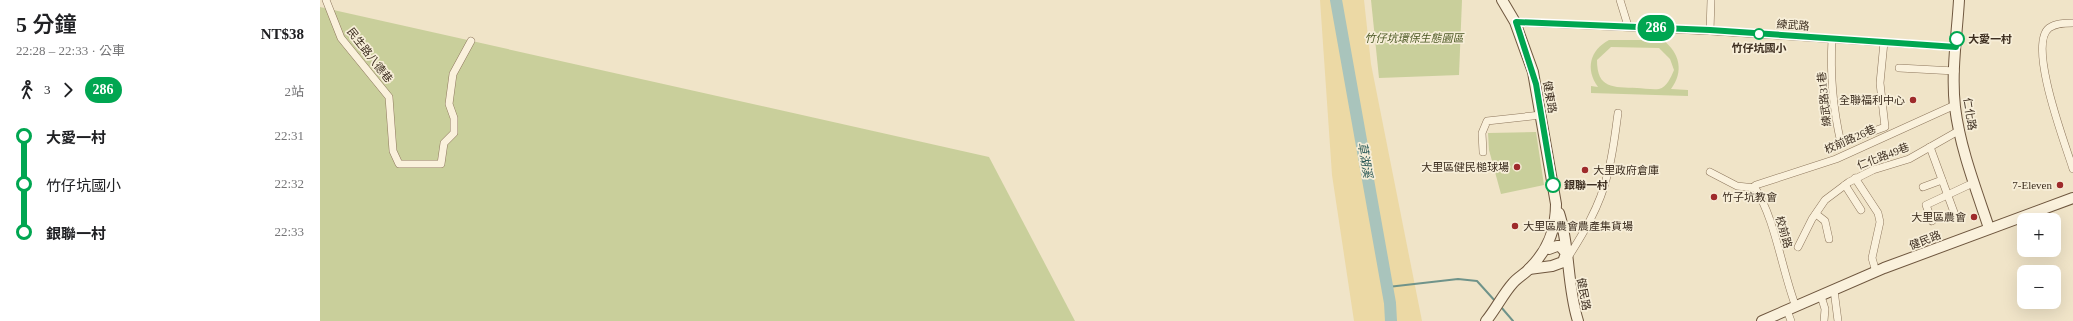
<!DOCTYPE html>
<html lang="zh-TW">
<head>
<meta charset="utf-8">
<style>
	:root { --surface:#fff; --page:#f2f2f2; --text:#202124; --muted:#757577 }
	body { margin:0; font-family:"Times New Roman","Noto Sans TC",serif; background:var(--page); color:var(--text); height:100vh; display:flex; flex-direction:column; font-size:15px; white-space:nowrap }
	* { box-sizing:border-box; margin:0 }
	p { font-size:13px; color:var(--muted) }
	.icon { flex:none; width:22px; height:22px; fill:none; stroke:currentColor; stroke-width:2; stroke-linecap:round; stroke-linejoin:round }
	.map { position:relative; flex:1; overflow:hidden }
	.panel { display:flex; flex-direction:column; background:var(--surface); width:320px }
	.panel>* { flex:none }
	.badge { padding:0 8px; border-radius:13px; font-size:14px; line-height:26px }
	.fabs { position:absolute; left:1697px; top:213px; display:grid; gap:8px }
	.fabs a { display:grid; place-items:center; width:44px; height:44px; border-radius:8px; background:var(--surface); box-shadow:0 4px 16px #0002; font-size:20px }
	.map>.badge { position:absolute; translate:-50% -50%; box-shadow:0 0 0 2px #fff }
	.legs { display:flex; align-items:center; gap:6px; height:44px; padding:0 16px; font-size:13px }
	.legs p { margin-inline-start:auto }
	.summary { display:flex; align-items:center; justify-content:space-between; height:68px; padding:0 16px }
	h1 { font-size:22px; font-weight:600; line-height:30px }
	ul { padding:0 16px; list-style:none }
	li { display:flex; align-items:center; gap:14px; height:48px; font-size:15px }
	li i { display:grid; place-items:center; width:6px; height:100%; margin:0 5px; background:currentColor }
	li i::after { content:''; width:10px; height:10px; margin:-5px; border:3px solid; border-radius:50%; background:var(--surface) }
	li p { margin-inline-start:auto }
	li:first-child i { background:linear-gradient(#0000 50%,currentColor 0) }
	li:last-child i { background:linear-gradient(currentColor 50%,#0000 0) }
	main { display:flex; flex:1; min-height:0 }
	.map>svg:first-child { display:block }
	.green { fill:#c9cf9b; fill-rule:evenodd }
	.sand { fill:#ecd9a5 }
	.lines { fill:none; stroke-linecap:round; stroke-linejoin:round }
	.stream { stroke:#6f938a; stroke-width:2 }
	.river { stroke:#a9c4bc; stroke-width:12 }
	.street-casing { stroke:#8d765c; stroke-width:8 }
	.secondary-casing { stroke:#6f573f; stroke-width:12 }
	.street { stroke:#faf1dc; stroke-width:7 }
	.secondary { stroke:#faf1dc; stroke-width:10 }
	.line-1-casing { stroke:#fff; stroke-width:9 }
	.line-1 { stroke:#00a651; stroke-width:6 }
	.stop-1-dot { fill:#fff; stroke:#00a651; stroke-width:2 }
	.poi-dot { fill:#9e2a2b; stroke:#f7eed8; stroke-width:1.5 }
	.labels { text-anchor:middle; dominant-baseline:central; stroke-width:3.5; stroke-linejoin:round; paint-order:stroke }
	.street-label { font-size:11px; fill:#3d2e20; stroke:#f7eed8 }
	.park-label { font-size:11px; font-style:italic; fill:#4d5a26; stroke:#f7eed8 }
	.stop-label { font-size:11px; font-weight:bold; fill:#3d2e20; stroke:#f7eed8; text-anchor:start }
	.poi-label { font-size:11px; fill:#3d2e20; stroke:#f7eed8; text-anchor:end }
	.water-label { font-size:12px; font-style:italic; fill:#2f5d5a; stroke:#f7eed8 }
</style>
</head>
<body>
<main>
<section class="panel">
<div class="summary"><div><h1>5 分鐘</h1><p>22:28 – 22:33 · 公車</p></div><b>NT$38</b></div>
<div class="legs"><svg class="icon" aria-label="walk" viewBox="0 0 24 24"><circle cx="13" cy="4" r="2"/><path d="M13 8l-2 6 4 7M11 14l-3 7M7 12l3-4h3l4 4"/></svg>3<svg class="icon" aria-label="forward" viewBox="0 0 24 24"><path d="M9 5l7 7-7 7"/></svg><b class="badge" style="background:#00a651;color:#fff">286</b><p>2站</p></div>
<ul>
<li><i style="color:#00a651"></i><b>大愛一村</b><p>22:31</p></li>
<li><i style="color:#00a651"></i><span>竹仔坑國小</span><p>22:32</p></li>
<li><i style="color:#00a651"></i><b>銀聯一村</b><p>22:33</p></li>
</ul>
</section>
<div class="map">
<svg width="1753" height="321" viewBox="0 0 1753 321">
	<rect width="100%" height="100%" fill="#f0e4c8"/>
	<g class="green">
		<path d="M1051 0H1142L1139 75 1059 78Z"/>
		<path d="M0 7 669 157 755 321H0Z"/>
		<path d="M1289 40H1343C1360 53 1364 72 1351 89L1368 90V96L1271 93V86L1278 87C1265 69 1270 50 1289 40ZM1291 47 1339 48 1350 59 1354 70C1351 77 1347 87 1339 89 1332 90 1323 88 1317 88 1293 87 1277 89 1277 60Z"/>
		<path d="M1216 132 1224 185 1181 194 1169 150 1168 133Z"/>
	</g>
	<path class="sand" d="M1000 0H1044L1051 64 1102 321H1034L1012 175Z"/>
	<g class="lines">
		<g class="stream">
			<path d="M1068 287 1138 279 1157 281 1176 302"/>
			<path d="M1181 307 1193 321"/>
		</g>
		<path class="river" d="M1016 0 1070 303 1071 321"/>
		<g class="street-casing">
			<g id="street">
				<path d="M6 0 21 38 69 97 73 151 79 164H121L124 143 134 133V118L129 104 133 74 151 41"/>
				<path d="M1300 0 1308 26"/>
				<path d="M1195 22 1390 31 1636 47"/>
				<path d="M1753 23C1745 23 1736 23 1729 28 1707 45 1746 146 1753 169"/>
				<path d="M1390 31 1391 0"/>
				<path d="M1512 39C1510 74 1513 109 1521 143L1565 127 1560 83 1564 42"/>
				<path d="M1579 68 1635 71"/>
				<path d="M1610 147 1635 215"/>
				<path d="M1163 152 1162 133 1167 121 1221 115"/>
				<path d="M1390 172 1417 186 1435 188C1455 218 1462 271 1476 307"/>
				<path d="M1535 178 1558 213 1560 222 1552 258 1556 272"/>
				<path d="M1525 185 1541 210"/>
				<path d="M1603 187 1622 180"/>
				<path d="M1432 188 1436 185 1516 159 1635 105"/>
				<path d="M1496 214 1505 221 1509 239"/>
				<path d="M1612 221 1606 205 1653 183"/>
				<path d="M1478 247 1492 219 1505 200 1529 182 1553 170 1589 159 1640 130"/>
				<path d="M1247 259C1263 234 1280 206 1287 176 1293 155 1295 134 1298 113"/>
				<path d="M1514 290 1518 321"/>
				<path d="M1501 296 1505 309 1504 321"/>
				<path d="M1467 310 1471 321"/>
			</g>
		</g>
		<g class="secondary-casing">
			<g id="secondary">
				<path d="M1639 0C1637 35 1631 72 1635 107 1640 148 1656 189 1669 228"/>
				<path d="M1239 213C1250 246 1247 287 1258 321"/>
				<path d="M1209 269 1232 266 1243 262 1246 253 1240 246H1237L1229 249"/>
				<path d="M1166 321C1176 309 1183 294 1193 283 1198 277 1205 274 1210 268 1228 250 1236 230 1236 204L1213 72 1195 22 1182 0"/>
				<path d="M1442 321 1564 268 1753 198"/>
			</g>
		</g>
		<use href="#street" class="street"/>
		<use href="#secondary" class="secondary"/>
	</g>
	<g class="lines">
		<g class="line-1-casing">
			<path id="line-1" d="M1233 185 1216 84 1196 22 1390 30 1636 47 1637 39"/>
		</g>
		<use href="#line-1" class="line-1"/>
	</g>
	<g class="stop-1-dot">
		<circle cx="1439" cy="34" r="5"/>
		<circle cx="1637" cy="39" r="7"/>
		<circle cx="1233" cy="185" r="7"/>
	</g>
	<g class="poi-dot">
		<circle cx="1593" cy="100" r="4"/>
		<circle cx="1197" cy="167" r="4"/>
		<circle cx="1265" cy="170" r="4"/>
		<circle cx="1740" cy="185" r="4"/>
		<circle cx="1394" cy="197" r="4"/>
		<circle cx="1654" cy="217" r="4"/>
		<circle cx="1195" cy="226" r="4"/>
	</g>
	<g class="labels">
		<g class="street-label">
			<text transform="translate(1473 25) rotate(4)">練武路</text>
			<text transform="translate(50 55) rotate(52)">民生路八德巷</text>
			<text transform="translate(1230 97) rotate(80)">健東路</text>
			<text transform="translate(1504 99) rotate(-96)">練武路31巷</text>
			<text transform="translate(1650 114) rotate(81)">仁化路</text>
			<text transform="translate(1530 139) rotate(-24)">校前路26巷</text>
			<text transform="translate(1563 156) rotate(-21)">仁化路49巷</text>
			<text transform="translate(1464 232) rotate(74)">校前路</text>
			<text transform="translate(1605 240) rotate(-21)">健民路</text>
			<text transform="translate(1264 294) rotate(79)">健民路</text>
		</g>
		<g class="park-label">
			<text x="1094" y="38">竹仔坑環保生態園區</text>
		</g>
		<g class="stop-label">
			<text x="1648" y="39">大愛一村</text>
			<text x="1439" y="48" text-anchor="middle">竹仔坑國小</text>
			<text x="1244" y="185">銀聯一村</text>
		</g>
		<g class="poi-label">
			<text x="1585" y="100">全聯福利中心</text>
			<text x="1189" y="167">大里區健民槌球場</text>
			<text x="1273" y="170" text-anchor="start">大里政府倉庫</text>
			<text x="1732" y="185">7-Eleven</text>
			<text x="1402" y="197" text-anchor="start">竹子坑教會</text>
			<text x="1646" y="217">大里區農會</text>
			<text x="1203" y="226" text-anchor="start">大里區農會農產集貨場</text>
		</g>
		<g class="water-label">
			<text transform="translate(1045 160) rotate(80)">草湖溪</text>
		</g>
	</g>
</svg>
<div class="fabs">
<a>+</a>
<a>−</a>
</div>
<b class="badge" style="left:1336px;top:28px;background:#00a651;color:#fff">286</b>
</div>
</main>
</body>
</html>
